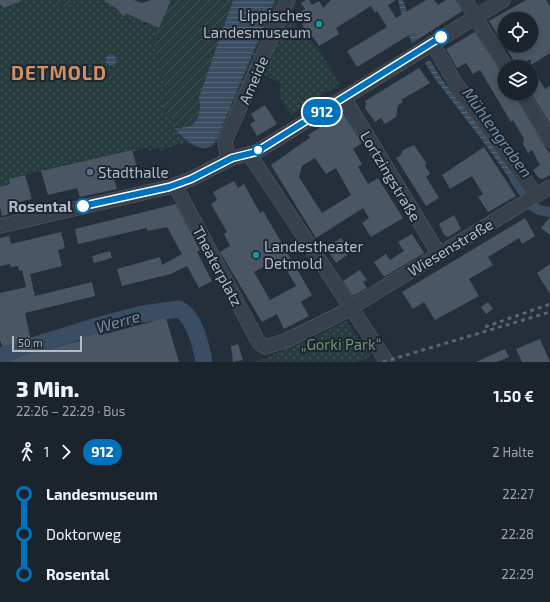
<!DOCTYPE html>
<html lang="de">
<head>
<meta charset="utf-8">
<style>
	:root { --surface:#1b232c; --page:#242b34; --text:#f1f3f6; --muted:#a0a4a9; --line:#394048 }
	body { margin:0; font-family:"Exo 2",sans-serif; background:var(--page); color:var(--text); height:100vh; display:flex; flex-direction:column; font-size:15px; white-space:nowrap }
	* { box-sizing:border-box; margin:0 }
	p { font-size:13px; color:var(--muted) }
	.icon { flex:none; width:22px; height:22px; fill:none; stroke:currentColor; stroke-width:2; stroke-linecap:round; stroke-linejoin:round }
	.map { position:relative; height:362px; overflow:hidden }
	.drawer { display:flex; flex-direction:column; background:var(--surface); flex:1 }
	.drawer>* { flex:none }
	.badge { padding:0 8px; border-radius:13px; font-size:14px; line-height:26px }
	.buttons { position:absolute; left:498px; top:12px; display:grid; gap:8px }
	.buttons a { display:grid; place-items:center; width:40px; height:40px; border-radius:50%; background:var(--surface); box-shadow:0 2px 6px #0003,0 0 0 1px var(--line); font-size:20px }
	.scale { position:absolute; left:12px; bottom:10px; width:70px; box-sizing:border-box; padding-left:4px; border:2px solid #b3bbc7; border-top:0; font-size:11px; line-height:14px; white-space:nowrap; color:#b3bbc7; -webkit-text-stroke:3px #1d2530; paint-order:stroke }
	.map>.badge { position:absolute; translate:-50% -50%; box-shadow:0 0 0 2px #fff }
	.legs { display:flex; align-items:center; gap:6px; height:44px; padding:0 16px; font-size:13px }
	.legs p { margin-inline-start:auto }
	.overview { display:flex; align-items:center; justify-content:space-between; height:68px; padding:0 16px }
	h1 { font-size:22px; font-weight:800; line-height:30px }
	ul { padding:0 16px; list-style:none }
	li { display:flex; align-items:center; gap:14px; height:40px; font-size:15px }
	li i { display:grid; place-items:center; width:6px; height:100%; margin:0 5px; background:currentColor }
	li i::after { content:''; width:10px; height:10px; margin:-5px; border:3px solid; border-radius:50%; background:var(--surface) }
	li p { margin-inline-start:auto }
	li:first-child i { background:linear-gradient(#0000 50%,currentColor 0) }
	li:last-child i { background:linear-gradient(currentColor 50%,#0000 0) }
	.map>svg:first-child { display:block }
	.grass { fill:url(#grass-dots) }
	.garden { fill:url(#garden-furrows) }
	.water { fill:url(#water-rules) }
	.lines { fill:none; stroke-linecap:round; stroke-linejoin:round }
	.canal { stroke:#394d63; stroke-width:10 }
	.river { stroke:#394d63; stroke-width:17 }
	.building { fill:#4a5663; fill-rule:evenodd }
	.minor-casing { stroke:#565e69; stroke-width:15 }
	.minor { stroke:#37404b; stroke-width:14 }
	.rail { stroke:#5a6572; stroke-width:3; stroke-dasharray:4 4; stroke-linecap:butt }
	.line-1-casing { stroke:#fff; stroke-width:9 }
	.line-1 { stroke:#0072bc; stroke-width:6 }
	.culture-dot { fill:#0f9aa8; stroke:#1d2530; stroke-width:1.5 }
	.stop-1-dot { fill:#fff; stroke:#0072bc; stroke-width:2 }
	.service-dot { fill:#5c6f8a; stroke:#1d2530; stroke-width:1.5 }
	.labels { text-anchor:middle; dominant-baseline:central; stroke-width:4; stroke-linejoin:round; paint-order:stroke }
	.poi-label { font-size:15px; fill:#b3bbc7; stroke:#1d2530; text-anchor:start }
	.street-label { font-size:15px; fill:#b3bbc7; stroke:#1d2530 }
	.stop-label { font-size:15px; font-weight:bold; fill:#b3bbc7; stroke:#1d2530; text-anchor:end }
	.park-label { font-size:15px; fill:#6b9673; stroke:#1d2530 }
	.water-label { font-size:16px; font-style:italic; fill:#748da9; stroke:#1d2530 }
	.district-label { font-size:19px; font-weight:bold; letter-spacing:1px; fill:#cf8e65; stroke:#1d2530 }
</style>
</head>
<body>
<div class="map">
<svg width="550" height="362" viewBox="0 0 550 362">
	<defs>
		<pattern id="grass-dots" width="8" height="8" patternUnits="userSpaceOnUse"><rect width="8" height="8" fill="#273c3d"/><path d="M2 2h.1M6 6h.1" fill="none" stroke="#445658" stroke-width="1.8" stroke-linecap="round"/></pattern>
		<pattern id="garden-furrows" width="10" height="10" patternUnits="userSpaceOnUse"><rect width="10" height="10" fill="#273c3d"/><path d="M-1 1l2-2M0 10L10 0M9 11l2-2" fill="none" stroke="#445658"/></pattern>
		<pattern id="water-rules" width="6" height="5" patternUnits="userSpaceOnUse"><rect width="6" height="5" fill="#394d63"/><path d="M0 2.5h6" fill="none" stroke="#536578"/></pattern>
	</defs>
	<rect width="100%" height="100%" fill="#242f3b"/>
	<g class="grass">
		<path d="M22 0H53L62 7H66L75 0H109L121 11 120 13 124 15 125 12 145 21 144 24 147 25 148 23 159 28 153 41 168 96 164 101V108L176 119 173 129C181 138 203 158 216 141L275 0H283L219 140C209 153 198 149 186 142L160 151 159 148 148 151 147 148 132 152 131 150 9 179 10 184 0 187V4L4 8Z"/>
		<path d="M284 8 299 29 317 47 340 84 291 115 279 96 281 84 257 71Z"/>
		<path d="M346 321 372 357 354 362H255L306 341Z"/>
	</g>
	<g class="garden">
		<path d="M53 0H75C69 9 58 9 53 0Z"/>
		<path d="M171 0H233L199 97C202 118 196 128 174 129L186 142 177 135 173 129 176 119C164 116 160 105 167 95L153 41Z"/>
	</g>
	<g class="water">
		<path d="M233 0H275L216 141C203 158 183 139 174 128 196 129 202 118 199 97Z"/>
		<path d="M398 0H403L417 40 412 43 403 21Z"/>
		<circle cx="111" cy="60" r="5.5"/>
		<path d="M430 60 441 78 526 189 520 193 485 144 436 80 425 63Z"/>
		<path d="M537 205 550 209V217L538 213 531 209Z"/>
	</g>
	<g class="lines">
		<path class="canal" d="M515 180 534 207 539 210 550 212"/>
		<path class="river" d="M0 356 93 327 142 314 179 309C195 318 201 345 204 362"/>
	</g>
	<g class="building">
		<path d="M0 0H23L4 8 0 4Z"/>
		<path d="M103 0H134L142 3 151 0H171L159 28 125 13 124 17 116 8Z"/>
		<path d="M306 0H309L312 5 319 1 323 8 331 0H396L388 5 396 18 426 0H434L438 5 446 0H456L462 11 417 40 414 32 357 67 347 51 387 27 377 11 375 13 371 6 336 28 339 34 319 46 313 37 310 38 302 24 304 23 298 13 305 9 301 3Z"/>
		<path d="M526 0H546L550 6V53L531 65V59L518 67 489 21ZM505 19H531V45H505Z"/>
		<path d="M475 32 505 79V93H513L543 144 550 153V175L543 179 539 178 533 170 540 165 532 150 528 153 523 144 524 139 513 120 511 122 480 70 473 74 466 63 457 68 446 49Z"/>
		<path d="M531 66 545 89 550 86V124L531 93Z"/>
		<path d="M419 68 430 83 401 100 403 102 398 105 396 117 385 124 381 118 375 122 365 108 366 104 365 101Z"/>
		<path d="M265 105 277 124 257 136 250 124 255 121 251 114Z"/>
		<path d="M343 113 362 143 353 149 362 164 358 167 368 184 378 178 403 218 371 237 362 223 369 218 363 208 316 238 271 165 308 139 310 138 308 135ZM315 158 326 174 336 168 351 195 322 213 299 177 302 166Z"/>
		<path d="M414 145 427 164 425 165 430 174 426 177 439 198 426 206 396 158 400 156 403 150Z"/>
		<path d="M484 147 516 196 488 212 478 197 483 194 472 176 450 189 442 175Z"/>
		<path d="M132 150 139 173 114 179 117 189 80 197 77 188 48 195 41 171Z"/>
		<path d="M25 175 32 199 11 204 13 213 2 216 0 207V187L10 184 9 179Z"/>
		<path d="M234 181 238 188 244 184 260 213 263 211 312 295 301 302 309 316 284 329 277 314 262 322 220 252 230 246 224 234 227 232 211 204 217 200 213 192ZM279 259 280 262H282L296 286 270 300 254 272Z"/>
		<path d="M176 204 200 250 197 252 212 281 199 288 187 266 171 274 122 286 117 269 160 257 162 265 182 254 167 227 147 231V228L78 244 75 229Z"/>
		<path d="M454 215 461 229 448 237 444 235 439 224Z"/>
		<path d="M550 217V235L541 228Z"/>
		<path d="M525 218 535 236 522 244 519 238 488 257 493 265 469 279 479 296 435 320 424 302 413 309 402 292Z"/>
		<path d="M61 232 65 248 58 250 62 266 30 274 35 296 92 282 95 296 25 313 31 341 2 346 0 340V293L26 287 22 270 19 271 18 266 11 267 10 264 0 266V238L9 236 11 244Z"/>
		<path d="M412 234 424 253 384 277 374 262 386 254 390 260 404 251 398 242Z"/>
		<path d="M341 238 351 252 336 263 326 248Z"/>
		<path d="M110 251 112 258 94 263 92 256Z"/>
		<path d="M550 264V294L537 273Z"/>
		<path d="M360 270 367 280 363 282 367 288 353 296 343 281Z"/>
		<path d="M488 302 493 309 486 314 481 307Z"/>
		<path d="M166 318 179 362H7L33 352V354L82 340 81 338 100 333 101 335Z"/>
		<path d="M540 339 550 362H522L516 349Z"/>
		<path d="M238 344 243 360 233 362 231 346Z"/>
		<path d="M505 349 509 357 497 362H476Z"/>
	</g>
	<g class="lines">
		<g class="minor-casing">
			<g id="minor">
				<path d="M465 0 506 67"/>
				<path d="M432 43 455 82 536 195"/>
				<path d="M521 93 550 140"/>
				<path d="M344 98 439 254"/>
				<path d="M249 154 387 362"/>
				<path d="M228 160 225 141 288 0"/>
				<path d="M175 185 259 343 265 347 285 341 340 314 550 187"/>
				<path d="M0 226 169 187 191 179 232 158 256 152 503 0"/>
			</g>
		</g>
		<use href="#minor" class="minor"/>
		<g class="rail">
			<path d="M485 327 550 304"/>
			<path d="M383 362 550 312"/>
		</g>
	</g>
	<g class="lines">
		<g class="line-1-casing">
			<path id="line-1" d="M83 206 169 187 191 179 232 158 256 152 441 37"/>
		</g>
		<use href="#line-1" class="line-1"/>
	</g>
	<g class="culture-dot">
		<circle cx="319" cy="24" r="4"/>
		<circle cx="256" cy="255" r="4"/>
	</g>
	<g class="stop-1-dot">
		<circle cx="441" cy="37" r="7"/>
		<circle cx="258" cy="150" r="5"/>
		<circle cx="83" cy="206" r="7"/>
	</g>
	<circle class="service-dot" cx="90" cy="172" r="4"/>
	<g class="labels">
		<g class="poi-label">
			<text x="311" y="15" text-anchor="end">Lippisches<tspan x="311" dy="17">Landesmuseum</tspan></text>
			<text x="98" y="172">Stadthalle</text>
			<text x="264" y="246">Landestheater<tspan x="264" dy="17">Detmold</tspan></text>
		</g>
		<g class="street-label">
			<text transform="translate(253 80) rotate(-66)">Ameide</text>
			<text transform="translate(391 176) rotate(59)">Lortzingstraße</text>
			<text transform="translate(450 247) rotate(-31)">Wiesenstraße</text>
			<text transform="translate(218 266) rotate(62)">Theaterplatz</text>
		</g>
		<g class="stop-label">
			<text x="72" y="206">Rosental</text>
		</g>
		<g class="park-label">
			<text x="341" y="344">„Gorki Park“</text>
		</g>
		<g class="water-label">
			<text transform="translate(498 132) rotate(54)">Mühlengraben</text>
			<text transform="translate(118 321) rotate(-16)">Werre</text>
		</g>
		<g class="district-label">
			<text x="59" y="72">DETMOLD</text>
		</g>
	</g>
</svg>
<div class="buttons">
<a><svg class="icon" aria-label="locate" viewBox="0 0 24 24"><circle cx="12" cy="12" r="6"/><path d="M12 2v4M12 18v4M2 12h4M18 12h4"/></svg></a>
<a><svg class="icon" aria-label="layers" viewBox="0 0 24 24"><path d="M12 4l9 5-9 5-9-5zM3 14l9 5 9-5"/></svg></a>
</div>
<div class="scale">50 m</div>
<b class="badge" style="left:322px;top:112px;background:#0072bc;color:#fff">912</b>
</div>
<section class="drawer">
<div class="overview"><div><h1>3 Min.</h1><p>22:26 – 22:29 · Bus</p></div><b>1.50 €</b></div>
<div class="legs"><svg class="icon" aria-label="walk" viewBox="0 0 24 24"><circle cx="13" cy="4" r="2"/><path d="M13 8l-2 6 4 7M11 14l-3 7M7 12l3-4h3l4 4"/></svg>1<svg class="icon" aria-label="forward" viewBox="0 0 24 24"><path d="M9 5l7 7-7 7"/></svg><b class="badge" style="background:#0072bc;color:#fff">912</b><p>2 Halte</p></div>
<ul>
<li><i style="color:#0072bc"></i><b>Landesmuseum</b><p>22:27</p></li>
<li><i style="color:#0072bc"></i><span>Doktorweg</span><p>22:28</p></li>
<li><i style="color:#0072bc"></i><b>Rosental</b><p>22:29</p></li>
</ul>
</section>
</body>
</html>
